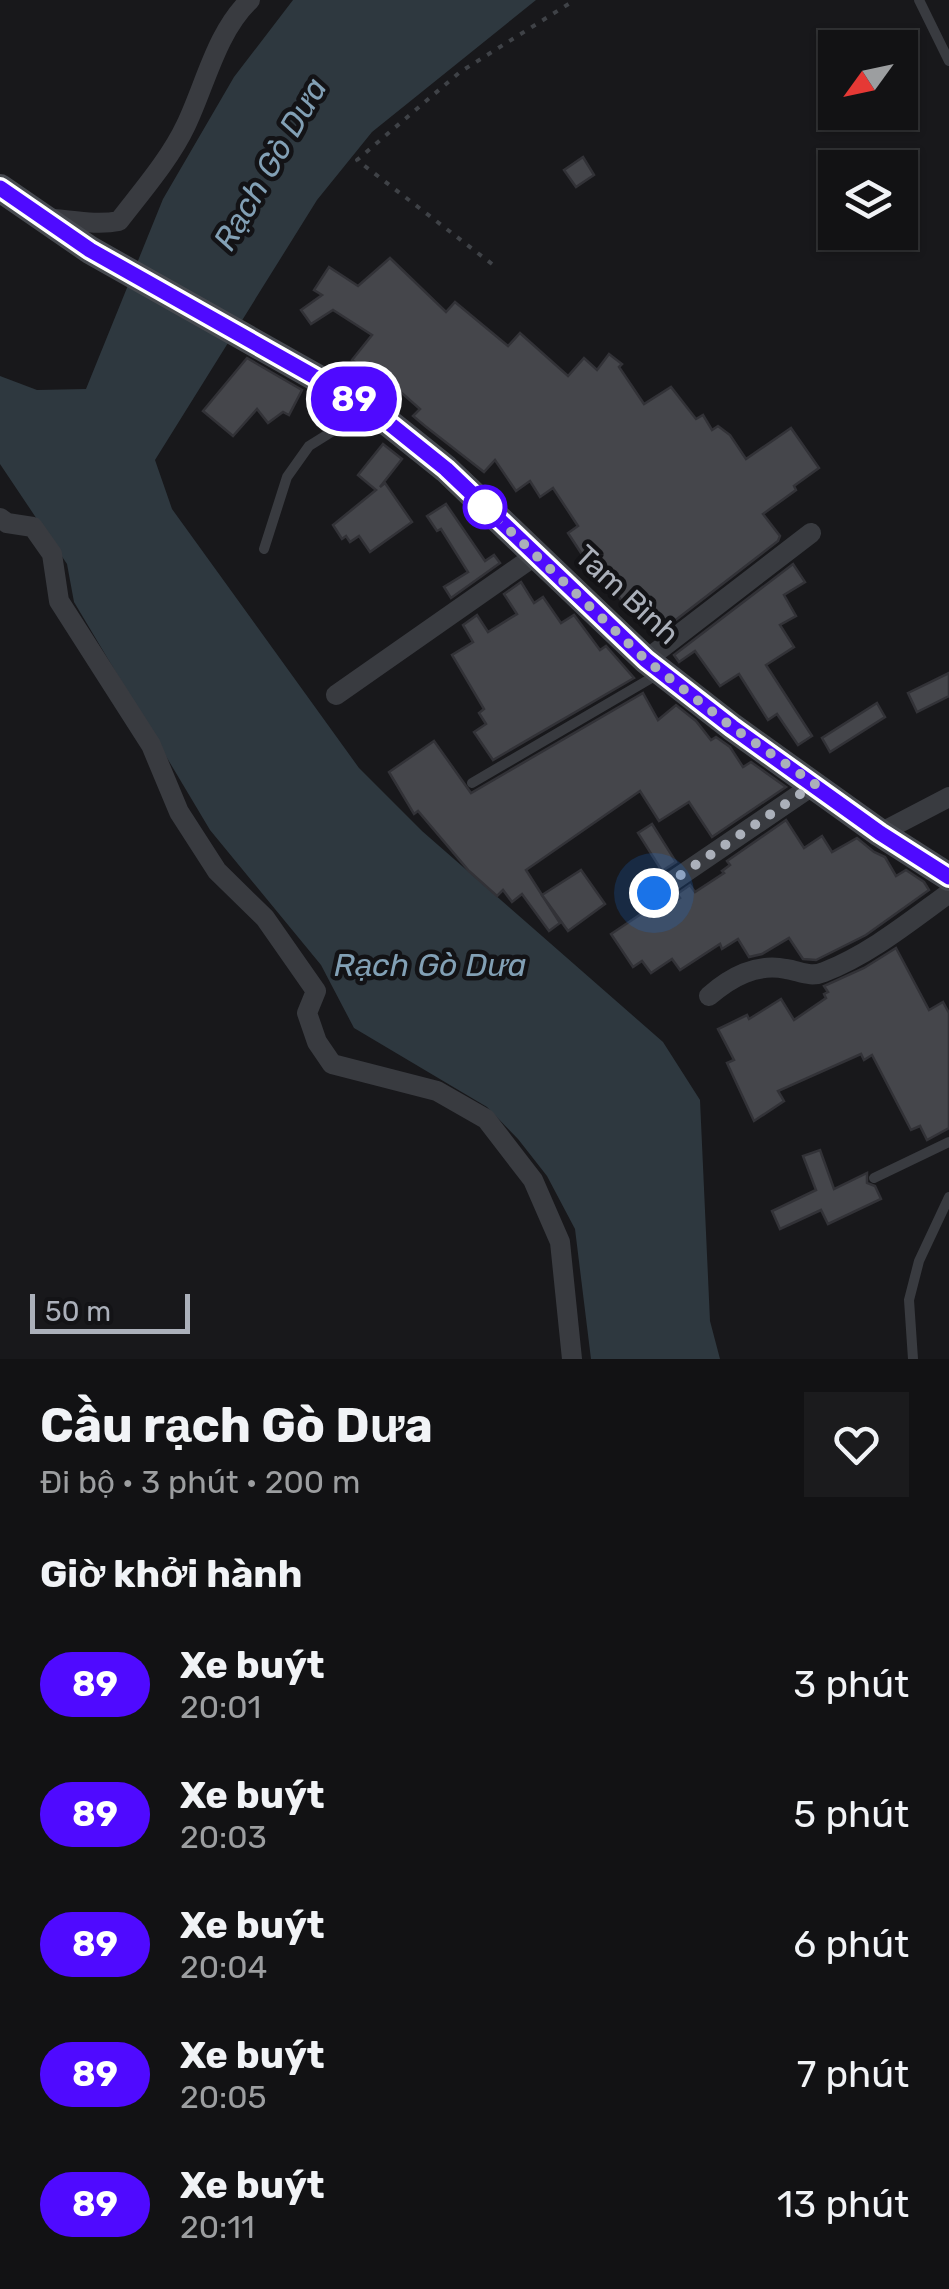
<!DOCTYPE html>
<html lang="vi">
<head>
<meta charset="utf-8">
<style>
	:root { --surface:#121214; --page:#1b1b1d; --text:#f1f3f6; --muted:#9c9ea0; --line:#313234 }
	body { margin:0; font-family:Rubik,sans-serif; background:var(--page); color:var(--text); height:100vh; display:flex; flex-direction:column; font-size:38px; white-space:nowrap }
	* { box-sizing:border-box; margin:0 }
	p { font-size:32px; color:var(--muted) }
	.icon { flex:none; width:55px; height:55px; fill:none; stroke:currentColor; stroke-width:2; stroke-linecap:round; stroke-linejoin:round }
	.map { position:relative; height:1359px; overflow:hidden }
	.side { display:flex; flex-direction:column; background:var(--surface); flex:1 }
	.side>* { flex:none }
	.badge { padding:0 20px; border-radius:32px; font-size:35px; line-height:65px }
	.needle { width:65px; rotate:237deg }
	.buttons { position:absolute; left:818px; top:30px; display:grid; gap:20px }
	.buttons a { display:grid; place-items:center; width:100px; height:100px; border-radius:0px; background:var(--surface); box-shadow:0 2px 8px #0004,0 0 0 2px var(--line); font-size:50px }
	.scale { position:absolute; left:30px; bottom:25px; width:160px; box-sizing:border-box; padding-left:10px; border:5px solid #abb0ba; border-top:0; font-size:28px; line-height:35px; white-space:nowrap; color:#abb0ba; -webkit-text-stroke:8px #131316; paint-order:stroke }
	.you { position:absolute; width:50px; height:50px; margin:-25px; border:8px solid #fff; border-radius:50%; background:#1a73e8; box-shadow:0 0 0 15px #1a73e833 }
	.map>.badge { position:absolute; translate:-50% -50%; box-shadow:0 0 0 5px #fff }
	h2 { padding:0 40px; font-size:38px; line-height:90px }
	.round { display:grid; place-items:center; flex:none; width:105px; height:105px; border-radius:0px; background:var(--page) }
	.overview { display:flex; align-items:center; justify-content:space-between; height:170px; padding:0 40px }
	h1 { font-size:48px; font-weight:700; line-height:75px }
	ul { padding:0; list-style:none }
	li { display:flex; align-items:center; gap:30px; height:130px; padding:0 40px }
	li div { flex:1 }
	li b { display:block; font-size:38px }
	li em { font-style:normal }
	li .badge { min-width:110px; font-weight:700; text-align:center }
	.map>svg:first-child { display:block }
	.water { fill:#2e383f }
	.building { fill:#45464b; stroke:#323237; stroke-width:2.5 }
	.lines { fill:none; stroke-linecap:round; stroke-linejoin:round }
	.path { stroke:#3f4247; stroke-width:4; stroke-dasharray:5 8; stroke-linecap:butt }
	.service { stroke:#393b40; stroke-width:10 }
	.minor { stroke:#393b40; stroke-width:20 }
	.secondary { stroke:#474a50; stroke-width:28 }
	.line-casing { stroke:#fff; stroke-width:22 }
	.line { stroke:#4f0aff; stroke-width:15 }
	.walk { stroke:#abb0ba; stroke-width:10; stroke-dasharray:0 18 }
	.stop-dot { fill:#fff; stroke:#4f0aff; stroke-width:5 }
	.labels { text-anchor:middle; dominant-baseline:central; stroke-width:9; stroke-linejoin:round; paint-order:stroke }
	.street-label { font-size:30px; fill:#abb0ba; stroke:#131316 }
	.water-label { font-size:32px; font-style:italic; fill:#82a0b5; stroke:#131316 }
</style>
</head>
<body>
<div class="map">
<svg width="949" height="1359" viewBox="0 0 949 1359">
	<rect width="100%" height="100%" fill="#18181b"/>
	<path class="water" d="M293 0H536L372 132 317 200 155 460 172 509 359 768 422 831 663 1042 700 1100 710 1321 720 1359H591L575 1229 547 1176 518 1139 487 1107 354 1028 321 965 210 830 74 602 67 564 0 464V376L37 390 86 389 163 199 234 77Z"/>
	<g class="building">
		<path d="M583 157 594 175 576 187 564 170Z"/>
		<path d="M390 258 446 312 455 302 508 346 520 333 568 376 584 358 597 370 609 354 622 364 619 367 644 404 671 387 696 419 703 415 712 430 718 426 730 435 746 459 791 428 819 468 794 486 796 490 763 514 780 536 778 541 655 636 623 603 603 573 599 576 585 559 568 533 578 526 553 488 540 497 530 481 516 491 495 460 484 472 425 426 413 416 420 409 369 364 365 370 352 360 372 335 333 310 311 324 301 310 322 295 314 290 329 267 358 286Z"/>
		<path d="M247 358 302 390 289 415 283 412 268 423 257 409 233 436 203 411Z"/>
		<path d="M383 444 402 459 380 487 385 483 412 522 370 552 359 536 350 542 346 536 342 539 333 525 376 490 358 475Z"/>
		<path d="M446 504 485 561 494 555 500 563 451 598 444 587 468 572 441 529 437 531 427 516Z"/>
		<path d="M793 564 805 582 784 595 796 616 780 625 794 647 766 665 812 736 798 745 777 714 768 720 739 674 720 686 695 651 679 662 674 655Z"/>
		<path d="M521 582 534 603 543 597 561 623 574 615 600 650 606 646 634 678 493 760 474 732 486 724 479 713 484 709 452 655 473 642 463 625 477 615 488 632 517 614 504 594Z"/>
		<path d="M949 673V696L917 712 908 693Z"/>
		<path d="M643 693 658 720 676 705 696 721 711 740 716 737 730 747 743 767 751 762 786 787 712 837 689 802 659 821 640 791 526 870 560 923 549 931 522 894 512 902 503 890 497 896 469 871 418 811 414 814 389 772 434 741 471 793Z"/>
		<path d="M877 703 885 717 830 752 822 738Z"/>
		<path d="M786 820 804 848 822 836 832 852 857 838 874 852 885 857 896 876 906 870 924 882 929 890 866 935 816 960 803 959 789 938 762 954 749 957 738 939 722 949 720 944 680 970 672 959 651 973 642 961 633 967 611 934 647 910 652 917 680 898 677 894 690 885 695 892 724 873 722 871 730 865 727 861Z"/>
		<path d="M652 824 676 862 662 871 638 833Z"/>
		<path d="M581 870 605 904 568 931 542 895Z"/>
		<path d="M896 948 929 1010 943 1002 949 1013V1128L927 1140 920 1126 911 1130 872 1055 864 1060 861 1054 778 1091 784 1101 754 1121 727 1063 734 1060 718 1029 747 1015 749 1019 781 999 794 1020 826 998 824 994 828 992 824 986 864 968Z"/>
		<path d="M820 1150 834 1189 867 1173V1183L875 1186 881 1199 828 1224 821 1210 780 1229 772 1211 816 1190 803 1156Z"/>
	</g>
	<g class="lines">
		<path class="path" d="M492 264 357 160 460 72 575 0"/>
		<g class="service">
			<path d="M919 0 949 61"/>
			<path d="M264 549 287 477 309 446 365 411"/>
			<path d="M472 783 660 673"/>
			<path d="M874 1178 949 1142"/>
			<path d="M913 1359 909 1300 919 1261 949 1197"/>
		</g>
		<g class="minor">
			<path d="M41 218C68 219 94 226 119 221 142 191 170 159 186 125 206 83 216 33 250 0"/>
			<path d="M0 518 7 523 33 527 52 554 59 601 151 745 179 812 217 871 265 918 316 991 307 1013 317 1042 332 1064 437 1091 486 1119 533 1180 560 1242 572 1359"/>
			<path d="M646 660 811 533"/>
			<path d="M336 695 536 555"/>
			<path d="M880 833 949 797"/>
			<path d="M655 893 815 784"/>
			<path d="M709 996C731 977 756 963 786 969 800 971 810 978 824 972 870 954 909 922 949 893"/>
		</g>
		<path class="secondary" d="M0 188 90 250 370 408 446 469 646 660 732 727 880 833 949 877"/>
	</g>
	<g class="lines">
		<g class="line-casing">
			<path id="line" d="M0 188 90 250 370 408 446 469 646 660 732 727 880 833 949 877"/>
		</g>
		<use href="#line" class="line"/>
		<path class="walk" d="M485 507 646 660 732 727 815 784 654 893"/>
	</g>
	<circle class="stop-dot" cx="485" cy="507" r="20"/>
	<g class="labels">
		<g class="street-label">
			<text transform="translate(627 595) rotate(43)">Tam Bình</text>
		</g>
		<g class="water-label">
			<text transform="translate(270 164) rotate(-60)">Rạch Gò Dưa</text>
			<text x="430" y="965">Rạch Gò Dưa</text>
		</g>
	</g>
</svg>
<div class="buttons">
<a><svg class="needle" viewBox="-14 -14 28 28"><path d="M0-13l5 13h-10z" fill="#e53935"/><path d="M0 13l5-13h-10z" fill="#9c9ea0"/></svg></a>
<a><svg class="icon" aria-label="layers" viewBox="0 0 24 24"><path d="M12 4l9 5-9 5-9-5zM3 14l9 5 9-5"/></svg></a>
</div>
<div class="scale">50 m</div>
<div class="you" style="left:654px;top:893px"></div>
<b class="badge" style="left:354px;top:399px;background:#4f0aff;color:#fff">89</b>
</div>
<section class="side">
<div class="overview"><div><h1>Cầu rạch Gò Dưa</h1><p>Đi bộ · 3 phút · 200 m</p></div><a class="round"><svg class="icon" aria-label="heart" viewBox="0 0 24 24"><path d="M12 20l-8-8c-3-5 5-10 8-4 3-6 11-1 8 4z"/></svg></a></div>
<h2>Giờ khởi hành</h2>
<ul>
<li><span class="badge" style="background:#4f0aff;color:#fff">89</span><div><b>Xe buýt</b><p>20:01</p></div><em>3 phút</em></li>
<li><span class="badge" style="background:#4f0aff;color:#fff">89</span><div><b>Xe buýt</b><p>20:03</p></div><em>5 phút</em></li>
<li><span class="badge" style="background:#4f0aff;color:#fff">89</span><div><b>Xe buýt</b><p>20:04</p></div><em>6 phút</em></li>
<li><span class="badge" style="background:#4f0aff;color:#fff">89</span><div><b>Xe buýt</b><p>20:05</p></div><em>7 phút</em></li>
<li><span class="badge" style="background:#4f0aff;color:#fff">89</span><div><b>Xe buýt</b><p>20:11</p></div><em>13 phút</em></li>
</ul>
</section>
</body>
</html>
